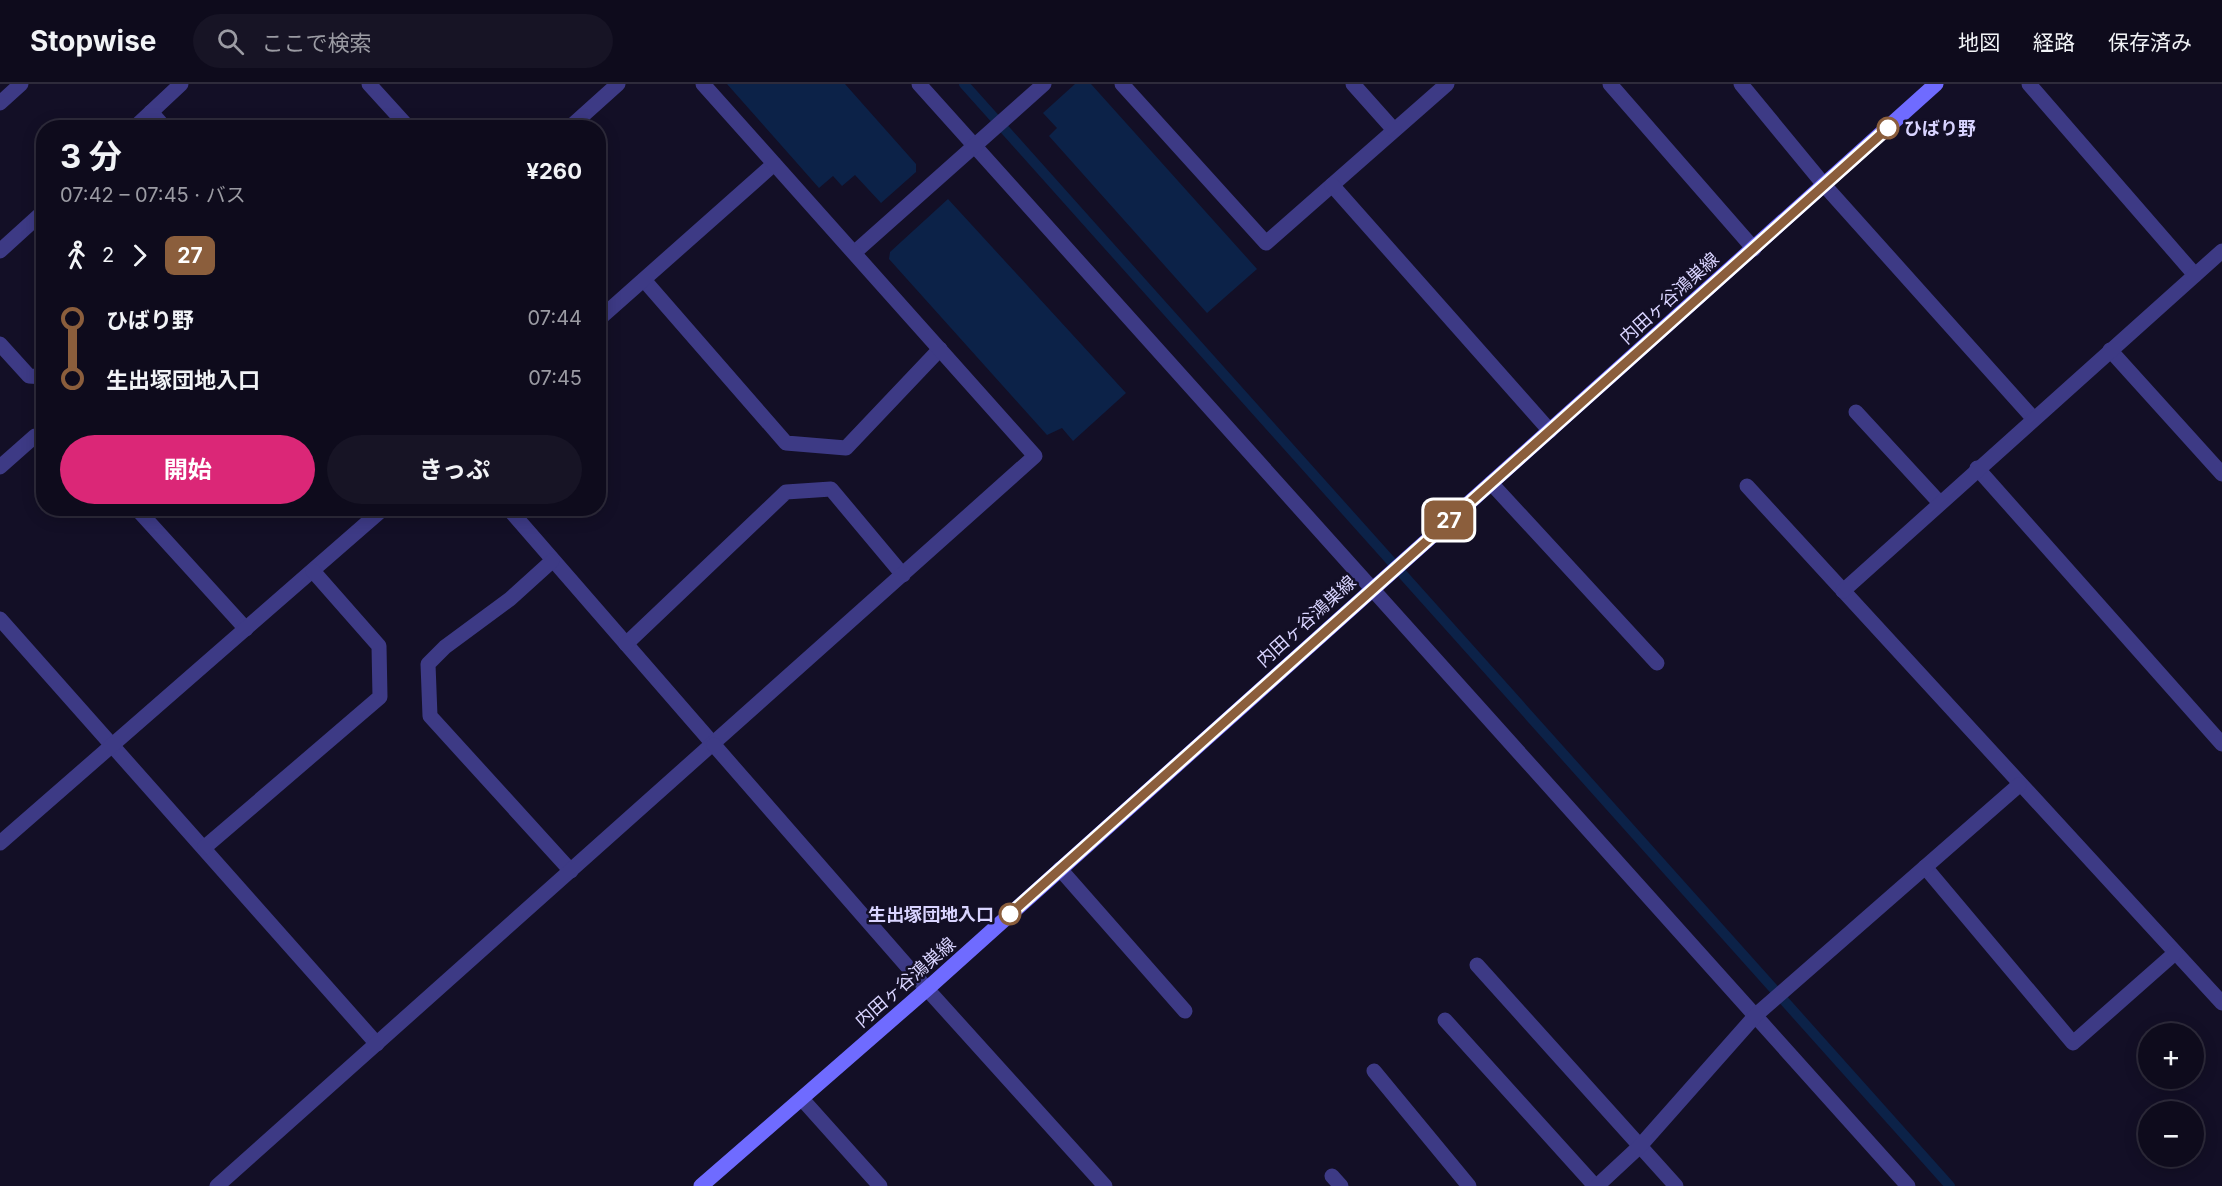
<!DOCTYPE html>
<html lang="ja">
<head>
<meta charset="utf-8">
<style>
	:root { --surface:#0e0b1c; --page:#171425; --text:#f1f3f6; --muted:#9b9ba3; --line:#2e2b3b; --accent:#db2777 }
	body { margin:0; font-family:Inter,"Noto Sans JP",sans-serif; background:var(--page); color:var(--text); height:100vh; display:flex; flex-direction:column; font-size:22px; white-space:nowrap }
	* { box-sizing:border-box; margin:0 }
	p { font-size:20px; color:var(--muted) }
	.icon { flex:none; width:33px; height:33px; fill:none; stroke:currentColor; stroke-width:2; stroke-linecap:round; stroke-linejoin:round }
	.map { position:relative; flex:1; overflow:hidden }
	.details { position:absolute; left:36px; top:36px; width:570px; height:396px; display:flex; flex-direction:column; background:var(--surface); border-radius:24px; box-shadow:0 3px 15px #0003,0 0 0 2px var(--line) }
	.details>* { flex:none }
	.badge { padding:0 12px; border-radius:9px; font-size:21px; line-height:39px }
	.controls { position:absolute; left:2138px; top:939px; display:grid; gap:12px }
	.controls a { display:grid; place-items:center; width:66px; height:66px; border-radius:50%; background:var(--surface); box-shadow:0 3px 15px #0003,0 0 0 2px var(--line); font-size:30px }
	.map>.badge { position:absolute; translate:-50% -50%; box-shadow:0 0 0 3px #fff }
	.legs { display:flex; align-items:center; gap:9px; height:66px; padding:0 24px; font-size:20px }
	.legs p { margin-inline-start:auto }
	.head { display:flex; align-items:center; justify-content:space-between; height:102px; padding:0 24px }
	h1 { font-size:33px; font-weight:700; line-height:45px }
	.button { display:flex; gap:12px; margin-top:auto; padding:12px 24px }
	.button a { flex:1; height:69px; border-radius:36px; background:var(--accent); color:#fff; font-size:24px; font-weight:700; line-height:69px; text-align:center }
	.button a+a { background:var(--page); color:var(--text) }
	ul { padding:0 24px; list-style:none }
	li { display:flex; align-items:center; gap:21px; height:60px; font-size:22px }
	li i { display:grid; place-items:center; width:9px; height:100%; margin:0 8px; background:currentColor }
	li i::after { content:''; width:15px; height:15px; margin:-8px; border:4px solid; border-radius:50%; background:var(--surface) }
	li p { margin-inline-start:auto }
	li:first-child i { background:linear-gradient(#0000 50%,currentColor 0) }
	li:last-child i { background:linear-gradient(currentColor 50%,#0000 0) }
	header { display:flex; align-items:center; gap:36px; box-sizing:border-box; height:84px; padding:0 30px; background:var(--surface); border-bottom:2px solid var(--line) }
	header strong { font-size:28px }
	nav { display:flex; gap:33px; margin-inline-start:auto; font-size:21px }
	.search { width:420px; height:54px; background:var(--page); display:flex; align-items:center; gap:15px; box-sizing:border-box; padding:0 21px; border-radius:33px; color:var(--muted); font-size:22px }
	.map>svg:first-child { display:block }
	.water { fill:#0c2248 }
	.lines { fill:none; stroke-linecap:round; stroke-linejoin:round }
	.stream { stroke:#0c2248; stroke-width:10 }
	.minor { stroke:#3d3a85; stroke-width:15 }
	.tertiary { stroke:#3d3a85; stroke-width:15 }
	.secondary { stroke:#6f6bff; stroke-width:15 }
	.line-1-casing { stroke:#fff; stroke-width:14 }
	.line-1 { stroke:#8b5e3c; stroke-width:9 }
	.stop-1-dot { fill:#fff; stroke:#8b5e3c; stroke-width:3 }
	.labels { text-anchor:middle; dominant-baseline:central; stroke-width:5; stroke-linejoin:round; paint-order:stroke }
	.stop-label { font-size:18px; font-weight:bold; fill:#d9d4ff; stroke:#130f26; text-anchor:start }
	.street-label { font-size:18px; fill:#d9d4ff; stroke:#130f26 }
</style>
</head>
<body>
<header>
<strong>Stopwise</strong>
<div class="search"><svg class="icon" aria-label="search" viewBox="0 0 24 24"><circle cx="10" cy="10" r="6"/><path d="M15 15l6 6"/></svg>ここで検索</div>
<nav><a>地図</a><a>経路</a><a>保存済み</a></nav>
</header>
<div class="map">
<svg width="2222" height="1102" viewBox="0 0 2222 1102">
	<rect width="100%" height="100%" fill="#130f26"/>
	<g class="water">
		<path d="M727 0H845L916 80V88L881 119 855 91 842 102 833 92 819 104Z"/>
		<path d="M1075 0H1091L1257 185 1207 229 1049 52 1057 44 1043 29Z"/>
		<path d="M948 115 1126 309 1073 357 1062 344 1047 351 889 175 890 168Z"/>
	</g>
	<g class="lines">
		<path class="stream" d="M964 0 1950 1102"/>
		<g class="minor">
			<path d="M369 0 409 44"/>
			<path d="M919 0 1908 1102"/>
			<path d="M1122 0 1266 159 1447 0"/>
			<path d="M1353 0 1394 46"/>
			<path d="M1610 0 1754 165"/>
			<path d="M1741 0 1825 102 2033 334"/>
			<path d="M2029 0 2195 191"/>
			<path d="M0 19 21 0"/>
			<path d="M151 28 165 44"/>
			<path d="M134 44 181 0"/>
			<path d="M569 44 618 0"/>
			<path d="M1332 101 1550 347"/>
			<path d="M0 167 44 127"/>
			<path d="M855 168 1044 0"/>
			<path d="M644 196 786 359 846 364 940 265"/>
			<path d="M598 236 774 80"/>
			<path d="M0 260 29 292 44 293"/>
			<path d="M2110 266 2222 390"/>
			<path d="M1856 328 1939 418"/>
			<path d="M0 383 35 352 44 353"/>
			<path d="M1977 384 2222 660"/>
			<path d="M1491 399 1657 579"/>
			<path d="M1747 402 2222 919"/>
			<path d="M136 424 246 545"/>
			<path d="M508 424 714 661"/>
			<path d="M552 477 510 515 445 563 428 580 430 632 571 787"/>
			<path d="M1843 507 2222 167"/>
			<path d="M0 535 377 960"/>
			<path d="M626 560 786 408 831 405 903 491"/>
			<path d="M0 759 384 424"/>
			<path d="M205 763 380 613 379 562 313 487"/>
			<path d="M1925 783 2073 959 2175 869"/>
			<path d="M1060 785 1185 927"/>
			<path d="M1477 881 1676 1102"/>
			<path d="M927 905 1105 1102"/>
			<path d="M1445 936 1595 1102"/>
			<path d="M1374 987 1469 1102"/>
			<path d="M802 1015 880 1102"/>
			<path d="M1332 1092 1341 1102"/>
			<path d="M217 1102 1035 372 703 0"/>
			<path d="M1597 1102 1640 1062 1756 931 2019 701"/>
		</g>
		<path class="tertiary" d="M714 661 927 905"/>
		<path class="secondary" d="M701 1102 927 905 1936 0"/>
	</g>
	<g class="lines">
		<g class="line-1-casing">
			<path id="line-1" d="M1010 830 1888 44"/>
		</g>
		<use href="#line-1" class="line-1"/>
	</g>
	<g class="stop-1-dot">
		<circle cx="1888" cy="44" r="10"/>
		<circle cx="1010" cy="830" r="10"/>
	</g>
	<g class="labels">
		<g class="stop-label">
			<text x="1904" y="44">ひばり野</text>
			<text x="994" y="830" text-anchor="end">生出塚団地入口</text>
		</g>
		<g class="street-label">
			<text transform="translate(1669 214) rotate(-42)">内田ヶ谷鴻巣線</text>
			<text transform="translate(1306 537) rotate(-42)">内田ヶ谷鴻巣線</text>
			<text transform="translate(905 898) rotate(-41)">内田ヶ谷鴻巣線</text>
		</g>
	</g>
</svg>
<div class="controls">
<a>+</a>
<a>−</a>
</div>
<b class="badge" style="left:1449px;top:436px;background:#8b5e3c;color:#fff">27</b>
<section class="details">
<div class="head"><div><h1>3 分</h1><p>07:42 – 07:45 · バス</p></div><b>¥260</b></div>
<div class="legs"><svg class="icon" aria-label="walk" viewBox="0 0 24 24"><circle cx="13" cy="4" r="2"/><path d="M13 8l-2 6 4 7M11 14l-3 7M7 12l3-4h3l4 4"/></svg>2<svg class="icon" aria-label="forward" viewBox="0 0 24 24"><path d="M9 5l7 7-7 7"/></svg><b class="badge" style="background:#8b5e3c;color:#fff">27</b></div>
<ul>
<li><i style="color:#8b5e3c"></i><b>ひばり野</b><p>07:44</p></li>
<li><i style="color:#8b5e3c"></i><b>生出塚団地入口</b><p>07:45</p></li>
</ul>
<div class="button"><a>開始</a><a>きっぷ</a></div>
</section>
</div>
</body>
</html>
